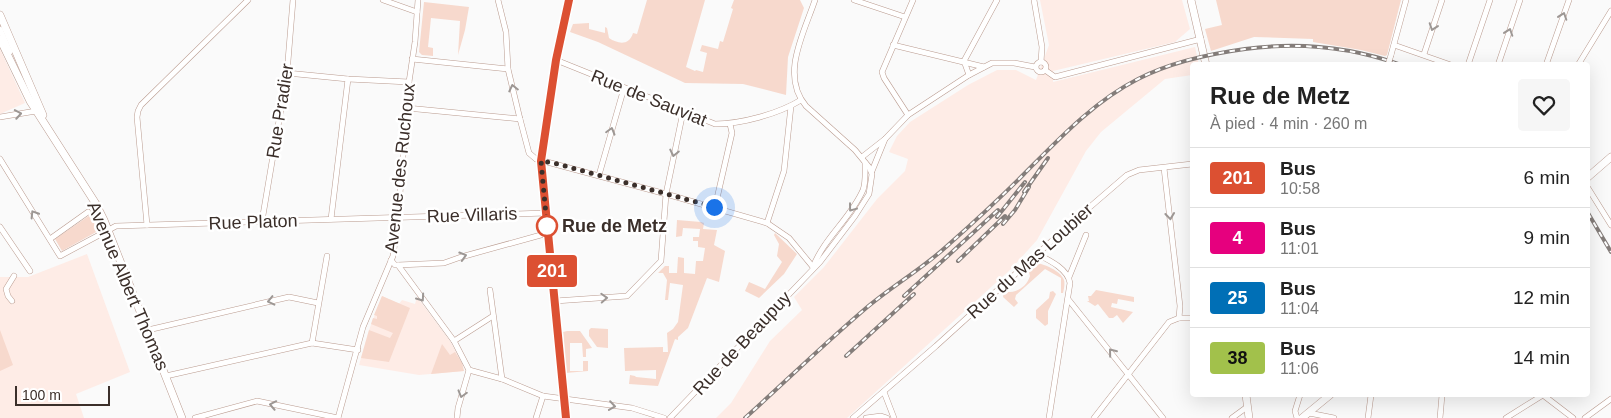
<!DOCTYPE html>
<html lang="fr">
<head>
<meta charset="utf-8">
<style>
	:root { --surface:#fff; --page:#f6f6f6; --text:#222; --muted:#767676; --line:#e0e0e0 }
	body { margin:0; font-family:Helvetica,sans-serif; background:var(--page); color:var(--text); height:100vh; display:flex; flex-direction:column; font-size:19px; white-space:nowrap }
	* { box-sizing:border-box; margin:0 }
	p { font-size:16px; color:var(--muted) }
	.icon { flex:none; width:28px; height:28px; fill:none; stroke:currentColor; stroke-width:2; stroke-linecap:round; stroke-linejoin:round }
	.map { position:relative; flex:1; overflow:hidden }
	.details { position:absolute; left:1190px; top:62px; width:400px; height:335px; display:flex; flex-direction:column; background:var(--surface); border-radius:5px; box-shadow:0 5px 20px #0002 }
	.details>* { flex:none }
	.badge { padding:0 10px; border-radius:4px; font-size:18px; line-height:32px }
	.scale { position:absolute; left:15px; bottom:12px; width:95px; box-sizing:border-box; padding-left:5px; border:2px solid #3b2f2a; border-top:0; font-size:14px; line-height:18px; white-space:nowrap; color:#3b2f2a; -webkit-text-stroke:4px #fff; paint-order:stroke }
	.you { position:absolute; width:25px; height:25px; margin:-12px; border:4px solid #fff; border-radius:50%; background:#1a73e8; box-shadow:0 0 0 8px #1a73e833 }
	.map>.badge { position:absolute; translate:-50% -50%; box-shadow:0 0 0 2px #fff }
	.round { display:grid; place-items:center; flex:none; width:52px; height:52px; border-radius:5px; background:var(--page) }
	.head { display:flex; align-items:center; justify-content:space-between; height:85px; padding:0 20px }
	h1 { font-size:24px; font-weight:600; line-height:38px }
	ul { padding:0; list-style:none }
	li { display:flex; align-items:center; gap:15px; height:60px; padding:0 20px; border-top:1px solid var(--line) }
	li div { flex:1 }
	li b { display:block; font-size:19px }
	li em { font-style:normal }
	li .badge { min-width:55px; font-weight:700; text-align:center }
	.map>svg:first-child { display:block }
	.built { fill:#feece6 }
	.green { fill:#f7d9cd }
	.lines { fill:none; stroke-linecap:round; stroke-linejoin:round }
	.street-casing { stroke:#ba9b8f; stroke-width:6 }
	.secondary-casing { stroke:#ba9b8f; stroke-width:8 }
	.street { stroke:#fff; stroke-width:5 }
	.secondary { stroke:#fff; stroke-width:7 }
	.rail-casing { stroke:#847d7a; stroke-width:4 }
	.rail { stroke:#fff; stroke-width:2; stroke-dasharray:5.5; stroke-linecap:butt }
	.street-bridge-casing { stroke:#ba9b8f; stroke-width:6; stroke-linecap:butt }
	.street-bridge { stroke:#fff; stroke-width:5 }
	.oneway { stroke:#9d9794 }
	.line-casing { stroke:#fff; stroke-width:11 }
	.line { stroke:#dc5032; stroke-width:8 }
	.walk { stroke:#3b2f2a; stroke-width:5; stroke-dasharray:0 9 }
	.stop-dot { fill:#fff; stroke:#dc5032; stroke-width:2.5 }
	.labels { text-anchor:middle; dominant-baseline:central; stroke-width:5; stroke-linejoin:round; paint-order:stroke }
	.street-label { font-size:18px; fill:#3b2f2a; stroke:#fff }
	.stop-label { font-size:18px; font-weight:bold; fill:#3b2f2a; stroke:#fff; text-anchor:start }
</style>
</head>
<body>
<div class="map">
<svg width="1611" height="418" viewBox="0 0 1611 418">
	<rect width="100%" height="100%" fill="#fafafa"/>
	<g class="built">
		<path d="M1040 0H1182L1190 29 1175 42 1053 71V82L1195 47 1199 65H1192V75L1165 79 1101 132 1086 151 1037 240 1011 269 847 418H716L731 403 770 341 802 310 794 297 824 267 877 199 905 171 908 159 889 152 897 136 910 122 968 85 997 70H1016L1036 80 1049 45Z"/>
		<path d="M0 49 25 103 0 114Z"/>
		<path d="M87 254 130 372 76 394 84 418H0V277H28Z"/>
		<path d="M382 296 399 304 402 300 415 304 417 297 450 341 462 363 464 371 419 375 359 365 369 330Z"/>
	</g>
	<g class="green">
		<path d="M647 0H705L686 67 695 71 696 70 703 72 707 53 700 51 702 45 718 49 720 41 723 42 733 9 731 8 734 0H800L804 8 788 57 786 95 743 84 685 83 598 42 570 32 573 24 589 23V29L605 33V27L607 28 609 38C618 44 629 46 633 33L637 34Z"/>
		<path d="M1216 0H1401L1387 55 1385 56 1361 50 1313 42V39L1254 37 1211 51 1205 29 1222 25Z"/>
		<path d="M424 2 469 7 465 30 458 55 460 21 431 18 428 47 433 48V56L422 55 419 52Z"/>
		<path d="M90 215 98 231 62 251 55 239Z"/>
		<path d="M677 220 701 222 704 223 703 229 717 230 714 245 725 251 719 282 707 278 688 328 678 337V340L675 339 658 386 629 384 630 375 635 376 636 377 656 379V370L625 371 624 348 663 347V352H668L667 333 673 329 678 322 683 285 670 283 668 300H665L667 280 663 273H658L665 266H669V273H677L678 257 684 258V273L695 274 696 261H703L705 248 698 247V241H693V237H699L700 229 683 228 682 236 676 237Z"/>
		<path d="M775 233 797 254 784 274 759 298 745 291 749 282 765 289 782 262 777 256 779 244 774 235Z"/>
		<path d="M1035 263C1043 263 1061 271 1064 280 1065 284 1064 289 1063 293H1061V278L1045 269 1016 295 1015 299 1018 303 1014 307 1003 297 1004 292C1016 293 1026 288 1030 276L1028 269Z"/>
		<path d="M1096 290 1134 297V302L1118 299 1117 304 1112 303 1111 307 1133 312 1123 323 1117 315 1113 318H1109L1098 304 1095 306 1087 301H1089L1088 296H1091Z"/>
		<path d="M1053 291 1056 294 1048 311V324L1045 326 1036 318V310L1049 298 1050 292Z"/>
		<path d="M382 296 410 308 389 362 361 358 369 330 390 338 393 333 371 324 373 318 377 319V316L374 315Z"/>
		<path d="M591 328 608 329V348L597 347 589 336V330Z"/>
		<path d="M0 330 13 365 0 371Z"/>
		<path d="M567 331H580L592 348 586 349V357H583L582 343H570V371H583V361H588V371L566 373 563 332Z"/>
		<path d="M442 344 450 355 455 352 462 363 464 371 431 374Z"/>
	</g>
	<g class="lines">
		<g class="street-casing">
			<g id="street">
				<path d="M383 0 417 12"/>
				<path d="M498 0 506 32 508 69 520 119 529 153 536 159 666 194 767 223 789 238 813 267"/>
				<path d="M854 0 905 17"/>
				<path d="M1034 0 1042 47 1041 62"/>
				<path d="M0 29 10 52"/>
				<path d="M893 45 984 67"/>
				<path d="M1394 45 1451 65"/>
				<path d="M1424 54 1442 0"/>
				<path d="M1391 55 1406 0"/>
				<path d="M412 59 508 69"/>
				<path d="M556 60 715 124C741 124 778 114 801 100"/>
				<path d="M964 61 997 0"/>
				<path d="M964 61 969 75"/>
				<circle cx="1041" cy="67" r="5"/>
				<path d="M1274 65H1288"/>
				<path d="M1468 65 1490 0"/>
				<path d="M1498 65 1520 0"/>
				<path d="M1546 65 1569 0"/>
				<path d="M1578 65 1611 11"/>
				<path d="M1045 70 1055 77 1201 39"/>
				<path d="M287 73 348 79 409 82"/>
				<path d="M407 108 520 119"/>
				<path d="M908 115 884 78 882 72 913 0"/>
				<path d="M0 117 36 111"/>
				<path d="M862 157 885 139 908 115 969 75 992 63H1014L1035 67"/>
				<path d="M0 159 60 256 116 226 546 213"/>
				<path d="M1164 168 1180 306 1179 318"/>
				<path d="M872 171 885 139"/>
				<path d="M599 175 624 88"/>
				<path d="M1588 188 1611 225"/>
				<path d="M715 207 732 133 730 124"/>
				<path d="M331 219 348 79"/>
				<path d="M262 221 287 73 293 0"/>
				<path d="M767 223 784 171 791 106"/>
				<path d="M147 225 137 117 138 111 141 105 248 0"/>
				<path d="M0 227 30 271"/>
				<path d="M50 239 88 212"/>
				<path d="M1037 254C1049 260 1068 269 1070 283L1049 418"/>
				<path d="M391 260 395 265H398L454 341 469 370 502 379 543 396 632 408 664 418"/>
				<path d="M398 265 444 263 461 257 548 233"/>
				<path d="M813 267C824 238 851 218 863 190 866 182 865 171 865 163"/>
				<path d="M1069 277 1086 235"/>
				<path d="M490 290 502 379"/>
				<path d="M1068 299 1163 418"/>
				<path d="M12 301 8 296 6 289 14 276"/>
				<path d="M555 301 627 296 661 261 666 194 683 112"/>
				<path d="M148 330 289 297 318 303"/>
				<path d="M454 341 493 316"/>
				<path d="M312 343 327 256"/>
				<path d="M166 376 312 343 358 350"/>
				<path d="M884 392 894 418"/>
				<path d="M1309 413 1334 418"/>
				<path d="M195 418 257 401 338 418"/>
				<path d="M338 418 363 327 393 256 398 218 409 82 415 42 418 0"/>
				<path d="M457 418 458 408 469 370"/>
				<path d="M536 418 543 396"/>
				<path d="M670 418 820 262 855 216 869 194 872 174 869 167 855 150 806 106C780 75 804 33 815 0"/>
				<path d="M853 418 936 346 1076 219 1127 175 1139 170 1192 164"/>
				<path d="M866 418 881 416 887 418"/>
				<path d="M1094 418 1169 322 1179 318H1192"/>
				<path d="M1232 418 1247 407"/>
				<path d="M1297 418 1295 411 1300 395"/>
				<path d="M1368 418 1371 395"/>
				<path d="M1440 418 1442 395"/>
				<path d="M1506 418 1543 395 1573 418"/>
				<path d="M1585 418 1611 399"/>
			</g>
		</g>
		<g class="secondary-casing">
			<g id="secondary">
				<path d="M1191 0 1206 65"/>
				<path d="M0 15 43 115"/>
				<path d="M0 39 30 101 96 204 104 220 182 418"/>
				<path d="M1588 177 1611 157"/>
				<path d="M1246 395 1249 418"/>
				<path d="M566 418 541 161 556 60 569 0"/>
				<path d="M1302 418 1330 395"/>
			</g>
		</g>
		<use href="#street" class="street"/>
		<use href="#secondary" class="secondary"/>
		<g class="rail-casing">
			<g id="rail">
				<path d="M1024 192 1048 158"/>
				<path d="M1588 213 1611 252"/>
				<path d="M997 217 1025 182"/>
				<path d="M1003 224 1015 210 1029 187"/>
				<path d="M958 261 1005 216"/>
				<path d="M904 296 998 210"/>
				<path d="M846 356 914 294"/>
				<path d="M745 418C785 382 824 344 865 309 892 286 922 269 947 246 973 223 998 200 1023 175 1058 140 1093 102 1138 79 1171 62 1208 54 1245 49 1297 42 1351 47 1401 65"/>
			</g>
		</g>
		<use href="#rail" class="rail"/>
		<g class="street-bridge-casing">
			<path id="street-bridge" d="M1388 65 1391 55"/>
		</g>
		<use href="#street-bridge" class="street-bridge"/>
	</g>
	<defs><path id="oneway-chevron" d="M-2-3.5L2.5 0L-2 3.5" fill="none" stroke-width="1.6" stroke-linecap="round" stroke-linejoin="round" transform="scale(1.25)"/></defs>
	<g class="oneway">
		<use href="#oneway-chevron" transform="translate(1563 16) rotate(-71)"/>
		<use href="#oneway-chevron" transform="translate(1433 27) rotate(109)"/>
		<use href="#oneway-chevron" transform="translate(1509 32) rotate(-71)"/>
		<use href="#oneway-chevron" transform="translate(513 88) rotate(-103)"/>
		<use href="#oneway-chevron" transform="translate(18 114) rotate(-10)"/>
		<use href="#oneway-chevron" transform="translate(611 131) rotate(-74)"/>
		<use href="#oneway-chevron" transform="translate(674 153) rotate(102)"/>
		<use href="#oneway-chevron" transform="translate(852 208) rotate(127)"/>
		<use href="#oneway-chevron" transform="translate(34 214) rotate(-122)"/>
		<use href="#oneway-chevron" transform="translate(1170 216) rotate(84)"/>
		<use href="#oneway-chevron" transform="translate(463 256) rotate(-17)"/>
		<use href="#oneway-chevron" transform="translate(421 298) rotate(55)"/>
		<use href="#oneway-chevron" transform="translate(604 298) rotate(-3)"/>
		<use href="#oneway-chevron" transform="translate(271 301) rotate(167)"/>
		<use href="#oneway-chevron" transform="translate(1112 352) rotate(-129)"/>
		<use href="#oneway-chevron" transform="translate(462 394) rotate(106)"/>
		<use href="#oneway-chevron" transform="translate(273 405) rotate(-169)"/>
		<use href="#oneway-chevron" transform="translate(612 406) rotate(8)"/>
	</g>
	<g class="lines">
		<g class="line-casing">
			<path id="line" d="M566 418 541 161 556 60 569 0"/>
		</g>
		<use href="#line" class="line"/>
		<path class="walk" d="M547 226 541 161 554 163 714 207"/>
	</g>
	<circle class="stop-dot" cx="547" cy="226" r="10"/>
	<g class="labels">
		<g class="street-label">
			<text transform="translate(649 98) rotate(22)">Rue de Sauviat</text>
			<text transform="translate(280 111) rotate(-81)">Rue Pradier</text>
			<text transform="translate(400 168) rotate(-84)">Avenue des Ruchoux</text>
			<text transform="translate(472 215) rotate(-2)">Rue Villaris</text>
			<text transform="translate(253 222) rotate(-2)">Rue Platon</text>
			<text transform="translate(1030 261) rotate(-42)">Rue du Mas Loubier</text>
			<text transform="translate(128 286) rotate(67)">Avenue Albert Thomas</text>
			<text transform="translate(742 343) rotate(-47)">Rue de Beaupuy</text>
		</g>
		<g class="stop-label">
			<text x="562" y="226">Rue de Metz</text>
		</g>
	</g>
</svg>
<div class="scale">100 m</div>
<div class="you" style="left:714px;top:207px"></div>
<b class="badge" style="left:552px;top:271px;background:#dc5032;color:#fff">201</b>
<section class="details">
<div class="head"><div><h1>Rue de Metz</h1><p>À pied · 4 min · 260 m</p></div><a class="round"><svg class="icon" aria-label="heart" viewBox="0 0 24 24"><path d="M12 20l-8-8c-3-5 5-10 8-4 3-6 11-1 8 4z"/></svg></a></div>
<ul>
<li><span class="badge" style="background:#dc5032;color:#fff">201</span><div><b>Bus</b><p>10:58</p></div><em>6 min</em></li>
<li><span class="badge" style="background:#e6007e;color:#fff">4</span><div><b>Bus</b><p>11:01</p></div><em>9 min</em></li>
<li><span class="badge" style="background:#006fb6;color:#fff">25</span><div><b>Bus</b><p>11:04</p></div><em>12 min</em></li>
<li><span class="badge" style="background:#a2c14b;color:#111">38</span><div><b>Bus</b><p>11:06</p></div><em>14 min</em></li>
</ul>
</section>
</div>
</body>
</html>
